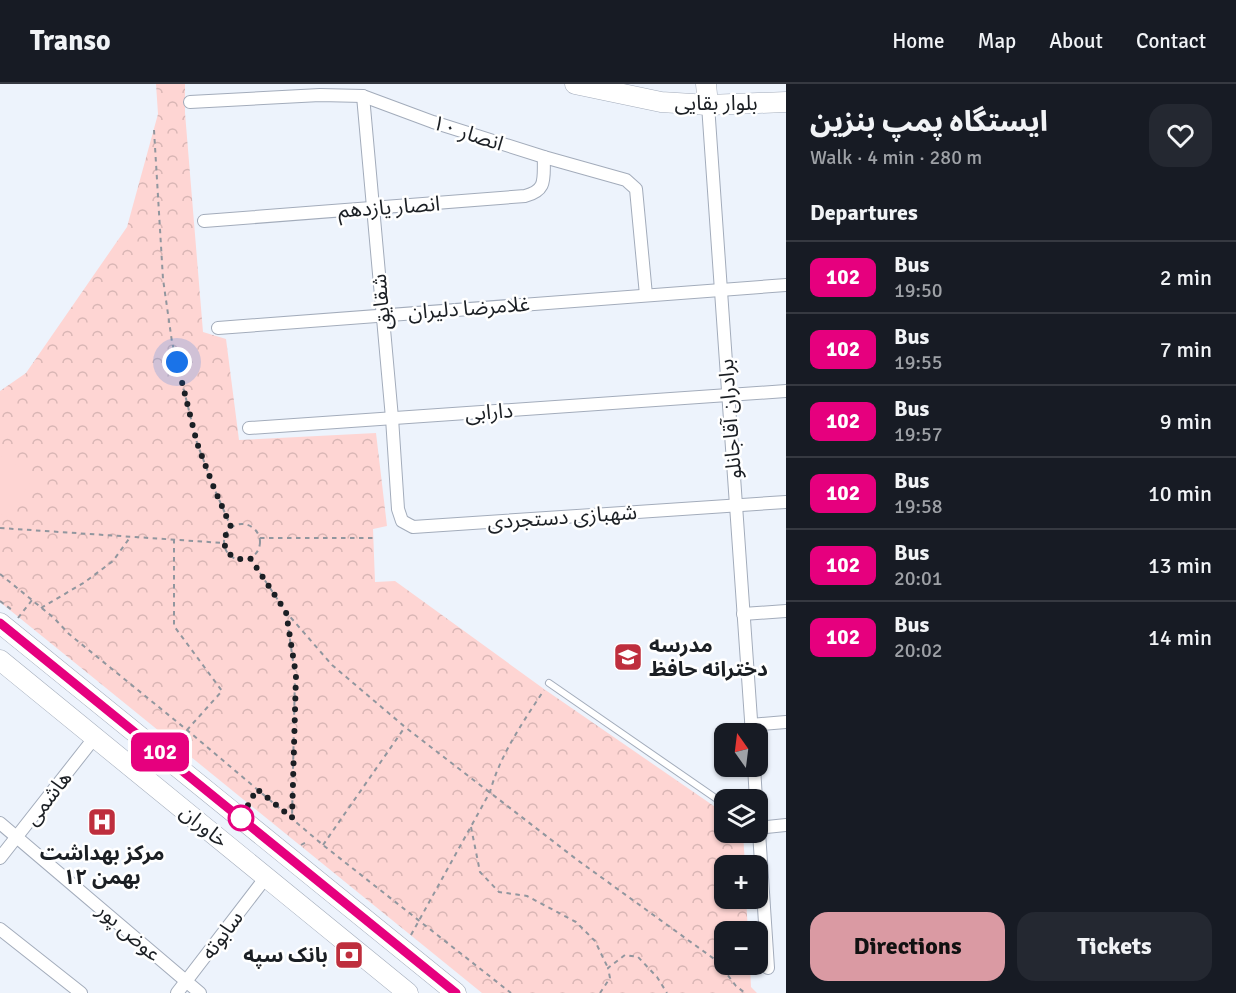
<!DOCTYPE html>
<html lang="en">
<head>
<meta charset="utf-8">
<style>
	:root { --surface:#171b24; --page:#242831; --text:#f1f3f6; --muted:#9ea1a6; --line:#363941; --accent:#da9aa3 }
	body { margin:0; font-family:Signika,"Noto Sans Arabic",sans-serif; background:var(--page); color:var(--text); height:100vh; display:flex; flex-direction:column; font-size:22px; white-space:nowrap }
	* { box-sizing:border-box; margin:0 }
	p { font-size:20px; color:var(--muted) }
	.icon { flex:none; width:33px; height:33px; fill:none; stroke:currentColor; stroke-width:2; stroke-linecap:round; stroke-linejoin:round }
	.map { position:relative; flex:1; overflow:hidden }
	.details { display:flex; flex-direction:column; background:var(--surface); width:450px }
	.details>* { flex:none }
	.badge { padding:0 12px; border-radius:9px; font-size:21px; line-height:39px }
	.needle { width:39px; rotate:346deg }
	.tools { position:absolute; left:714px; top:639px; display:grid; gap:12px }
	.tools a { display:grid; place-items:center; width:54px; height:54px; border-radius:12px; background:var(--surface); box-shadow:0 2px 4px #0004; font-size:30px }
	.you { position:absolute; width:30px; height:30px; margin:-15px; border:4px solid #fff; border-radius:50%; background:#1a73e8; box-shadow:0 0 0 9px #1a73e833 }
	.map>.badge { position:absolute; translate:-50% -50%; box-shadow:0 0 0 3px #fff }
	h2 { padding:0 24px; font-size:22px; line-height:54px }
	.round { display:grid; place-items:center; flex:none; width:63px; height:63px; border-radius:18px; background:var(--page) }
	.head { display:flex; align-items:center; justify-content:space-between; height:102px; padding:0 24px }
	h1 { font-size:28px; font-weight:800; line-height:45px }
	.action { display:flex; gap:12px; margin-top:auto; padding:12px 24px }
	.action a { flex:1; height:69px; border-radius:18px; background:var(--accent); color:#111; font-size:24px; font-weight:800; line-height:69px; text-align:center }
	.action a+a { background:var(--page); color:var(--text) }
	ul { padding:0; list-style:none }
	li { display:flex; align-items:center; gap:18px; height:72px; padding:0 24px; border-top:2px solid var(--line) }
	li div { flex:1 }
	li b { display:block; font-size:22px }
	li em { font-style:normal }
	li .badge { min-width:66px; font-weight:700; text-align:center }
	header { display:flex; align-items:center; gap:36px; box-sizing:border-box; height:84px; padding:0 30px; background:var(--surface); border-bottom:2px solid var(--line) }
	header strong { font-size:28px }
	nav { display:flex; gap:33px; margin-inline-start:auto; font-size:21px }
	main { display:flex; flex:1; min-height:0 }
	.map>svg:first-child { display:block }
	.park { fill:url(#park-crowns) }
	.pitch { fill:#fed5d3 }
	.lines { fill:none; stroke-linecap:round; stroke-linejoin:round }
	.service-casing { stroke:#a3acbb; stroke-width:8 }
	.minor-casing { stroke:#a3acbb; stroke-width:14 }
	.primary-casing { stroke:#a3acbb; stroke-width:21 }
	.path { stroke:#91969e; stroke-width:2; stroke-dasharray:4.5 4.5; stroke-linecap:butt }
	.service { stroke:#fff; stroke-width:6 }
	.minor { stroke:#fff; stroke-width:12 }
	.primary { stroke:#fff; stroke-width:20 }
	.line-casing { stroke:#fff; stroke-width:14 }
	.line { stroke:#e6007e; stroke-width:9 }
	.walk { stroke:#1b1f24; stroke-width:6; stroke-dasharray:0 10.8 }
	.stop-dot { fill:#fff; stroke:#e6007e; stroke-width:3 }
	.labels { text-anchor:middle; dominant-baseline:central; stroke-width:5; stroke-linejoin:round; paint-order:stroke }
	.street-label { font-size:21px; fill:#1b1f24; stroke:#fff }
	.poi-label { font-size:21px; font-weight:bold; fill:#1b1f24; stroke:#fff; text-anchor:start }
</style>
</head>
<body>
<header>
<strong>Transo</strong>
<nav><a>Home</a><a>Map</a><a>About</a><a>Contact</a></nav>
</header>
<main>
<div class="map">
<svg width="786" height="909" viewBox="0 0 786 909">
	<defs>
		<pattern id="park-crowns" width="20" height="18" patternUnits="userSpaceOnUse" patternTransform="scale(1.5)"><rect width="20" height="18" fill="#fed5d3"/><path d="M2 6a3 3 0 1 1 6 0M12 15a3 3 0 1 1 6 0" fill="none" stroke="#d9b6b5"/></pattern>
	</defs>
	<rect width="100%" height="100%" fill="#edf3fc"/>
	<path class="park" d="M156 0H185V29L203 248 226 255 239 356 376 349 387 442 373 445 375 498 395 497 544 605 724 729V748L743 749 745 781 724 782V814L746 815 748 847 724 848V880L750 881 751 903 757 909H482L0 518V307L26 289 127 143 158 30Z"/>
	<path class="pitch" d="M0 371 34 392 8 434 0 429Z"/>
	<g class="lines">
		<g class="service-casing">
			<path id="service" d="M549 599 724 720"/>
		</g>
		<g class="minor-casing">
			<g id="minor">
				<path d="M363 12 392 334 398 425 402 437 413 443 786 418"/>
				<path d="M190 18 320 11 363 12 433 38 544 73 626 96 636 105 646 211"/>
				<path d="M708 21 752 650"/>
				<path d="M204 137 525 112C548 106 543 94 544 73"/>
				<path d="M218 244 786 201"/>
				<path d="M249 344 786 307"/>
				<path d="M743 530 786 527"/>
				<path d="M751 641 786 638"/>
				<path d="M754 682 756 716"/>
				<path d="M758 733 768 884"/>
				<path d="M0 739 200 909"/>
				<path d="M758 744 786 741"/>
				<path d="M0 774 95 653"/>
				<path d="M0 845 81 909"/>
				<path d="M177 909 266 793"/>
			</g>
		</g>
		<g class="primary-casing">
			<g id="primary">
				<path d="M575 0 661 18 708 21 786 18"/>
				<path d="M706 0 708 21"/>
				<path d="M0 539 456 909"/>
				<path d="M0 576 408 909"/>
			</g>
		</g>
		<g class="path">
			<path d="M154 46 163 195 172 258 197 359 214 404 231 443"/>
			<circle cx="242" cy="458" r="18"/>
			<path d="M0 444 224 459"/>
			<path d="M260 454H375"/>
			<path d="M174 455V542L222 607 187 646"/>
			<path d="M250 474 286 528 332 581 405 643 576 775 717 877 736 902 745 909"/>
			<path d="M0 490 54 534 69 550 187 646 323 761 511 909"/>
			<path d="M0 517 12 526"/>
			<path d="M41 524 85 498 113 477 131 452"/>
			<path d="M286 528 295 591 292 734"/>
			<path d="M18 534 32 516"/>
			<path d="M471 743 480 788 499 808 527 812 576 838 595 857 608 884"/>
			<path d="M301 761 308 757"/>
			<path d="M323 761 405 643"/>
			<path d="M411 851 490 708C500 671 523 638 544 606"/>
			<path d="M600 909 610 894 608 884 625 871 638 873 657 893 667 909"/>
		</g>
		<use href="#service" class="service"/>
		<use href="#minor" class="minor"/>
		<use href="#primary" class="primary"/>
	</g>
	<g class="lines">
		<g class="line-casing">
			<path id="line" d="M0 539 456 909"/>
		</g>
		<use href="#line" class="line"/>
		<path class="walk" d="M177 278 197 359 214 404 231 443C216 459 229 480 250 474L286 528 296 591 292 734 257 705 241 734"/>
	</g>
	<defs>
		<g id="school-square" transform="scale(1.5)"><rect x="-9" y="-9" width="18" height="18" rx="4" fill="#be2e3d" stroke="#fff"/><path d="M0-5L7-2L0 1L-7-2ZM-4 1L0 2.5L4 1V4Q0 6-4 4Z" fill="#fff"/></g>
		<g id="hospital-square" transform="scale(1.5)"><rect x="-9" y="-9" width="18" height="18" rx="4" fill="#be2e3d" stroke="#fff"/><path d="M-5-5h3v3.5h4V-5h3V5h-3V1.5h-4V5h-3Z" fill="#fff"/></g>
		<g id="bank-square" transform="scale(1.5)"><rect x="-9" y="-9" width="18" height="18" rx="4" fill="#be2e3d" stroke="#fff"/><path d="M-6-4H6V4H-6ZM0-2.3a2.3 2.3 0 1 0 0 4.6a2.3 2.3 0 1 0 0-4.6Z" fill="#fff"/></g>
	</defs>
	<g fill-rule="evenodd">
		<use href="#school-square" x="628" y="573"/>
		<use href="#hospital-square" x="102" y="738"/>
		<use href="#bank-square" x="349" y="871"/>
	</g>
	<circle class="stop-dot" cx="241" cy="734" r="12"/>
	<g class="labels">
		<g class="street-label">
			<text x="716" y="19">بلوار بقایی</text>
			<text transform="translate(468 49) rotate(18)">انصار ۱۰</text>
			<text transform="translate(389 123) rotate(-4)">انصار یازدهم</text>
			<text transform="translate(381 218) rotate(-95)">شقایق</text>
			<text transform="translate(469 224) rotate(-4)">غلامرضا دلیران</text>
			<text transform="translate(489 328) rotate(-4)">دارابی</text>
			<text transform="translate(730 335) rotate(-94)">برادران آقاجانلو</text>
			<text transform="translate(562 433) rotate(-4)">شهبازی دستجردی</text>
			<text transform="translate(48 714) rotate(-52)">هاشمی</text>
			<text transform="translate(204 742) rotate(39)">خاوران</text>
			<text transform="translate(129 848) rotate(41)">عوض پور</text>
			<text transform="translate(222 851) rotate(-53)">سابوته</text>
		</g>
		<g class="poi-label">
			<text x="649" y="561">مدرسه<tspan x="649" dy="24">دخترانه حافظ</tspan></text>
			<text x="102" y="769" text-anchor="middle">مرکز بهداشت<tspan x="102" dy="24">۱۲ بهمن</tspan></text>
			<text x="328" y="871" text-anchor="end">بانک سپه</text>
		</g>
	</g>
</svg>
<div class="tools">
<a><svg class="needle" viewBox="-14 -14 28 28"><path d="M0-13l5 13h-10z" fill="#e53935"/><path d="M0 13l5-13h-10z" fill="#9ea1a6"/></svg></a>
<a><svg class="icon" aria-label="layers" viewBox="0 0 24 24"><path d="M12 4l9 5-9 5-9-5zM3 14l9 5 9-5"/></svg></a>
<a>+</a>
<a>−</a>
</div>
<div class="you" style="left:177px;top:278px"></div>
<b class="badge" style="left:160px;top:668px;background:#e6007e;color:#fff">102</b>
</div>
<section class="details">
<div class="head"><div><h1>ایستگاه پمپ بنزین</h1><p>Walk · 4 min · 280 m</p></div><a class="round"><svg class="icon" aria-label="heart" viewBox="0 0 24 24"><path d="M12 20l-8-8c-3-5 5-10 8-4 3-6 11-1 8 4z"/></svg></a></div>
<h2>Departures</h2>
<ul>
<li><span class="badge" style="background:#e6007e;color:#fff">102</span><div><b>Bus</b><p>19:50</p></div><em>2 min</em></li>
<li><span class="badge" style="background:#e6007e;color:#fff">102</span><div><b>Bus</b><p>19:55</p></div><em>7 min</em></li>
<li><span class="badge" style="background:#e6007e;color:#fff">102</span><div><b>Bus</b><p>19:57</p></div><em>9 min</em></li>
<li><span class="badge" style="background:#e6007e;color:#fff">102</span><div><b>Bus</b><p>19:58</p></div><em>10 min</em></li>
<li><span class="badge" style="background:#e6007e;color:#fff">102</span><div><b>Bus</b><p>20:01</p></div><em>13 min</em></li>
<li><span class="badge" style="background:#e6007e;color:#fff">102</span><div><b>Bus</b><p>20:02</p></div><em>14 min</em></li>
</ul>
<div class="action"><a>Directions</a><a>Tickets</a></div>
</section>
</main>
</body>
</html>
